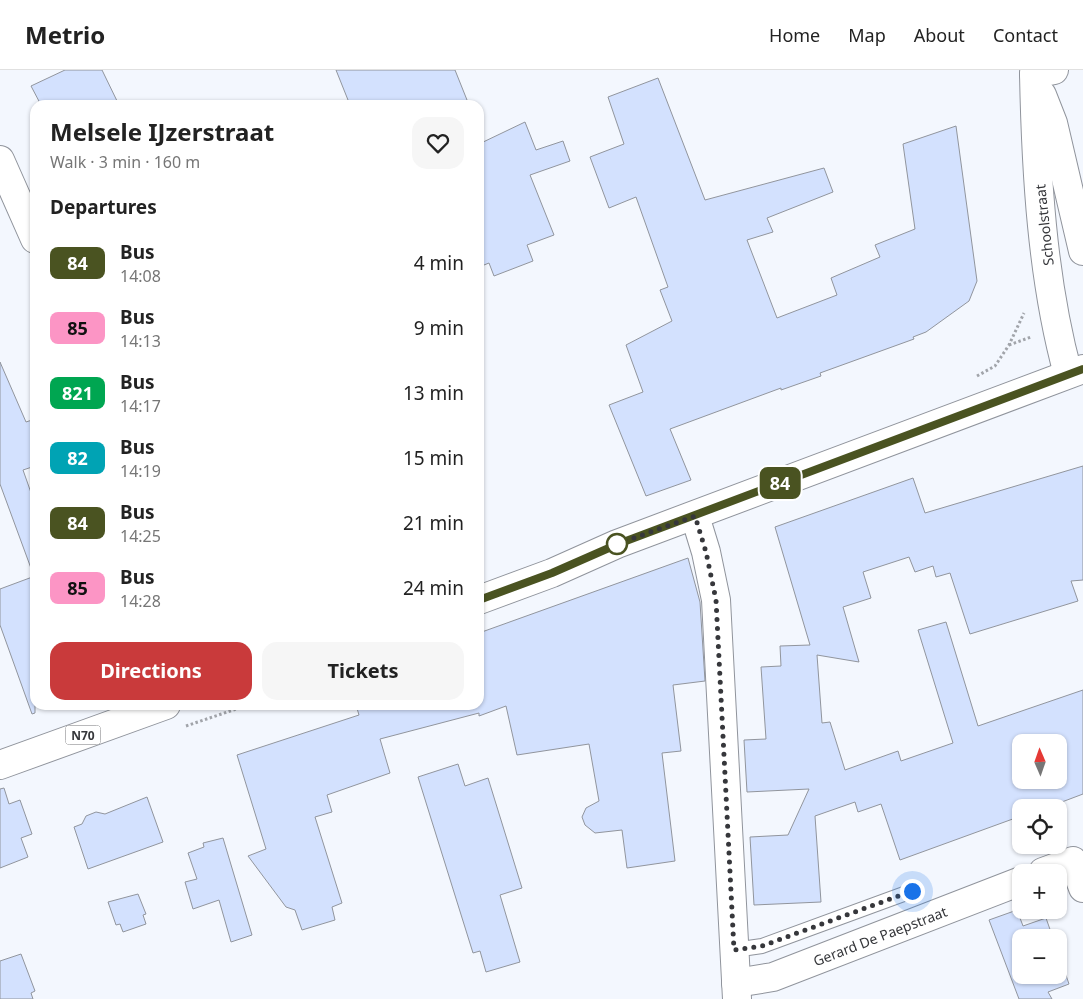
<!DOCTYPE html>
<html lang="en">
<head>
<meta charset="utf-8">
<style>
	:root { --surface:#fff; --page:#f6f6f6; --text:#222; --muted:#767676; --line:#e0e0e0; --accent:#c93a3b }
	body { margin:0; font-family:"Noto Sans",sans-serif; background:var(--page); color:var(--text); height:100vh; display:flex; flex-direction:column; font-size:19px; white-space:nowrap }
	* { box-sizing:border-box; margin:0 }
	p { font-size:16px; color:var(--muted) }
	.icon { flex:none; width:28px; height:28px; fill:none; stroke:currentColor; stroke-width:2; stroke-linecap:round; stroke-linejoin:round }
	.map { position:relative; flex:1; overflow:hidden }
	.side { position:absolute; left:30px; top:30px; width:454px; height:610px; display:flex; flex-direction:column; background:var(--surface); border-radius:15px; box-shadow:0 1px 4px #0004 }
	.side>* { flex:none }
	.badge { padding:0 10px; border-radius:8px; font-size:18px; line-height:32px }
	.needle { width:32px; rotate:358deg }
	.controls { position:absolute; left:1012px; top:664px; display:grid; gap:10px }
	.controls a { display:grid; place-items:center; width:55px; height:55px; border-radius:10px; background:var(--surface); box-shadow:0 1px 4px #0004; font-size:25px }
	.you { position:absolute; width:25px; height:25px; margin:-12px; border:4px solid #fff; border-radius:50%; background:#1a73e8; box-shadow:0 0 0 8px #1a73e833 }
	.map>.badge { position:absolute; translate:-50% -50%; box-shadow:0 0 0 2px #fff }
	h2 { padding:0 20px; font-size:19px; line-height:45px }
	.round { display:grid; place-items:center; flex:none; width:52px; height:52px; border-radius:15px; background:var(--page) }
	.head { display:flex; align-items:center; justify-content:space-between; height:85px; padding:0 20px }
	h1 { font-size:24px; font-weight:700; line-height:38px }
	.button { display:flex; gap:10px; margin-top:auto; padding:10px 20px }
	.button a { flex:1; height:58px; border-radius:15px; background:var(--accent); color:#fff; font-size:20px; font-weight:700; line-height:58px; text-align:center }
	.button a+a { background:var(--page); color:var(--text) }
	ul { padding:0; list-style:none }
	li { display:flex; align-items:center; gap:15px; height:65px; padding:0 20px }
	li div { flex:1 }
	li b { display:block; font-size:19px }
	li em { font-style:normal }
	li .badge { min-width:55px; font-weight:700; text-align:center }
	header { display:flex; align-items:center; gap:30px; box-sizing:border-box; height:70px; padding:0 25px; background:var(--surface); border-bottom:1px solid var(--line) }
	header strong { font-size:24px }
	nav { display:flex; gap:28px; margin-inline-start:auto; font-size:18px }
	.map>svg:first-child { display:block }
	.building { fill:#d3e1fe; stroke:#91959d; fill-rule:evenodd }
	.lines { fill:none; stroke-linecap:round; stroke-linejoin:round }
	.service-casing { stroke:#90949c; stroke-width:16 }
	.minor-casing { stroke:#90949c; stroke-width:30 }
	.secondary-casing { stroke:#90949c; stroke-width:30 }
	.primary-casing { stroke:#90949c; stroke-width:30 }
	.path { stroke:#a1a4aa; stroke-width:3; stroke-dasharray:2.5 2.5; stroke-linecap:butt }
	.service { stroke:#fff; stroke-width:14 }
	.minor { stroke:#fff; stroke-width:28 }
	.secondary { stroke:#fff; stroke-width:28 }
	.primary { stroke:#fff; stroke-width:28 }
	.line-casing { stroke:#fff; stroke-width:11 }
	.line { stroke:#4a5321; stroke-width:8 }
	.walk { stroke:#36373b; stroke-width:5; stroke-dasharray:0 9 }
	.stop-dot { fill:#fff; stroke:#4a5321; stroke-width:2.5 }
	.labels { text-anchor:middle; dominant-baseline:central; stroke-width:4; stroke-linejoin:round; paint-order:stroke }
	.shield { fill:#fff; stroke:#727376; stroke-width:1 }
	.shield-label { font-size:12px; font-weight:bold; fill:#36373b }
	.street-label { font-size:14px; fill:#36373b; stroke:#fff }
</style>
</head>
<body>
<header>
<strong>Metrio</strong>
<nav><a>Home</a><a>Map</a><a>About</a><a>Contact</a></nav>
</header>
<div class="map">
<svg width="1083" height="929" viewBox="0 0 1083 929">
	<rect width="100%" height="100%" fill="#f3f7fe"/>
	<g class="building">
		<path d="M65 0H102L119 35H41L31 16Z"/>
		<path d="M336 0H455L469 35H350Z"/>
		<path d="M658 8 705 130 824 98 833 122 767 148 773 162 747 170 777 248 837 225 831 208 880 187 875 175 915 159 903 74 956 56 977 211 969 231 926 262 913 267 914 269 820 303 821 306 781 320V318L670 359 691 410 646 426 609 335 643 322 626 275 672 251 660 220 668 217 636 127 609 138 590 87 624 74 608 27Z"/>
		<path d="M525 52 536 80 563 71 570 91 530 105 554 165 527 175 533 191 494 206 489 193 479 197V74Z"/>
		<path d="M0 292 26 352 35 349V396L23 400 35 434V501H32L0 414Z"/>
		<path d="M1083 396V510L1071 511 1078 531 970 564 950 503 936 507 933 496 915 502 909 487 863 502 871 528 843 537 859 592 817 585 822 653 830 652 845 700 898 681 901 691 953 673 918 560 946 552 978 656 1083 620V724L1046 738H1021V746L900 790 881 734 858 742 855 732 815 746 821 832 754 835 750 767 788 765 809 719 747 722 744 670 766 669 761 597 781 596 780 576 810 575 775 457 913 408 925 443ZM1021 672H1059V710H1021Z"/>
		<path d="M688 488 700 532 705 611 673 615 681 681 662 683 675 791 627 798 622 760 595 763 585 755 582 747 586 738 599 731 589 674 517 685 506 636 479 646V643L380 669 390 703 327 725 332 742 315 747 342 833 332 837 335 850 302 860 295 840 286 837 248 786 266 779 237 685 359 645 356 635H479V563Z"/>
		<path d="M35 506V643L32 644 0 555V519Z"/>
		<path d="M458 694 465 716 488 708 522 818 500 825 520 892 486 902 480 881 473 883 418 707Z"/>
		<path d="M4 718 9 734 20 730 32 764 21 768 28 787 0 798V719Z"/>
		<path d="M147 727 163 772 88 799 74 757 82 754 86 746 96 742 105 744Z"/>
		<path d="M223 768 252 865 231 872 219 830 193 839 185 812 197 809 188 783 204 777 203 773Z"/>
		<path d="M138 824 146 844 143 845 146 854 123 862 120 854 116 855 108 832Z"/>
		<path d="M1017 840 1023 856 1046 848 1053 868H1021V905H1059V885L1069 914 1048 922 1052 929H1019L989 850Z"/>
		<path d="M21 884 35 921 31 923 33 929H0V891Z"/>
	</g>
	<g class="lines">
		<g class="service-casing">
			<path id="service" d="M734 880 762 876 912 821"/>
		</g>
		<g class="minor-casing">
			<g id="minor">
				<path d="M1034 4 1054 0"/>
				<path d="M0 90 35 169"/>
				<path d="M695 446 706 482 716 530 737 929"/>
				<path d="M1043 802 1073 791 1083 818"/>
				<path d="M736 913 773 907 1021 811"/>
			</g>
		</g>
		<g class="secondary-casing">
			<g id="secondary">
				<path d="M1034 4C1036 103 1042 209 1068 304"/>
				<path d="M1042 25 1053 53 1083 181"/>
			</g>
		</g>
		<g class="primary-casing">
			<g id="primary">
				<path d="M479 530 552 503 617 474 1083 299"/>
				<path d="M0 695 166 635"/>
			</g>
		</g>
		<g class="path">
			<path d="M1009 275 1031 267"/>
			<path d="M977 306 995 296 1009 275 1024 243"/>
			<path d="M186 656 248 635"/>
		</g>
		<use href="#service" class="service"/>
		<use href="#minor" class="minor"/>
		<use href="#secondary" class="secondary"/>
		<use href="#primary" class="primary"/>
	</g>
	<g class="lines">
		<g class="line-casing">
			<path id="line" d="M479 530 552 503 618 474 1083 299"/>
		</g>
		<use href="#line" class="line"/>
		<path class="walk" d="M617 474 695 446 706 482 716 530 734 880 762 876 912 821"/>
	</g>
	<circle class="stop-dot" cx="617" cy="474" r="10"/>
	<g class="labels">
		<rect class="shield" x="65.5" y="655.5" width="35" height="19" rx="4"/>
		<g class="shield-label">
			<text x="83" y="665">N70</text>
		</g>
		<g class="street-label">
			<text transform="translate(1044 155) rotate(-96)">Schoolstraat</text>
			<text transform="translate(880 866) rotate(-21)">Gerard De Paepstraat</text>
		</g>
	</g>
</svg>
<div class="controls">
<a><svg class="needle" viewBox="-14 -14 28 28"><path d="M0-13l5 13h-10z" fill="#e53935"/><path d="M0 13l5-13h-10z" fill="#767676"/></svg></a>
<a><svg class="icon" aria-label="locate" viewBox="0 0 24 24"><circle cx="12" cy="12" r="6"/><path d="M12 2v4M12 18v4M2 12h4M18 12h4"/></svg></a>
<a>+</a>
<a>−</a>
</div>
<div class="you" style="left:912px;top:821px"></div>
<b class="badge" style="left:780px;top:413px;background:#4a5321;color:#fff">84</b>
<section class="side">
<div class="head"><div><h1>Melsele IJzerstraat</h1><p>Walk · 3 min · 160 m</p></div><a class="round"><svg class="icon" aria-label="heart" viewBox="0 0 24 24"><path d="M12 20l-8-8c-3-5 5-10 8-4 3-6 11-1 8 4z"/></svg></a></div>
<h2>Departures</h2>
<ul>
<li><span class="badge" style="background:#4a5321;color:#fff">84</span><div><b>Bus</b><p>14:08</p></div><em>4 min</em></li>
<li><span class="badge" style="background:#fc95c5;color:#111">85</span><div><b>Bus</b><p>14:13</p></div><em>9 min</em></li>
<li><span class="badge" style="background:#00a651;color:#fff">821</span><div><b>Bus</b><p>14:17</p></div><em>13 min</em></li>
<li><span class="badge" style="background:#00a3b4;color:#fff">82</span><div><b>Bus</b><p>14:19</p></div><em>15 min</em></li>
<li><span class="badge" style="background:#4a5321;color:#fff">84</span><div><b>Bus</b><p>14:25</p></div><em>21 min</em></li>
<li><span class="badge" style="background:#fc95c5;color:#111">85</span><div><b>Bus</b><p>14:28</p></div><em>24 min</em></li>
</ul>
<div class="button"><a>Directions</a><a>Tickets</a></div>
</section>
</div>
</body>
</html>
